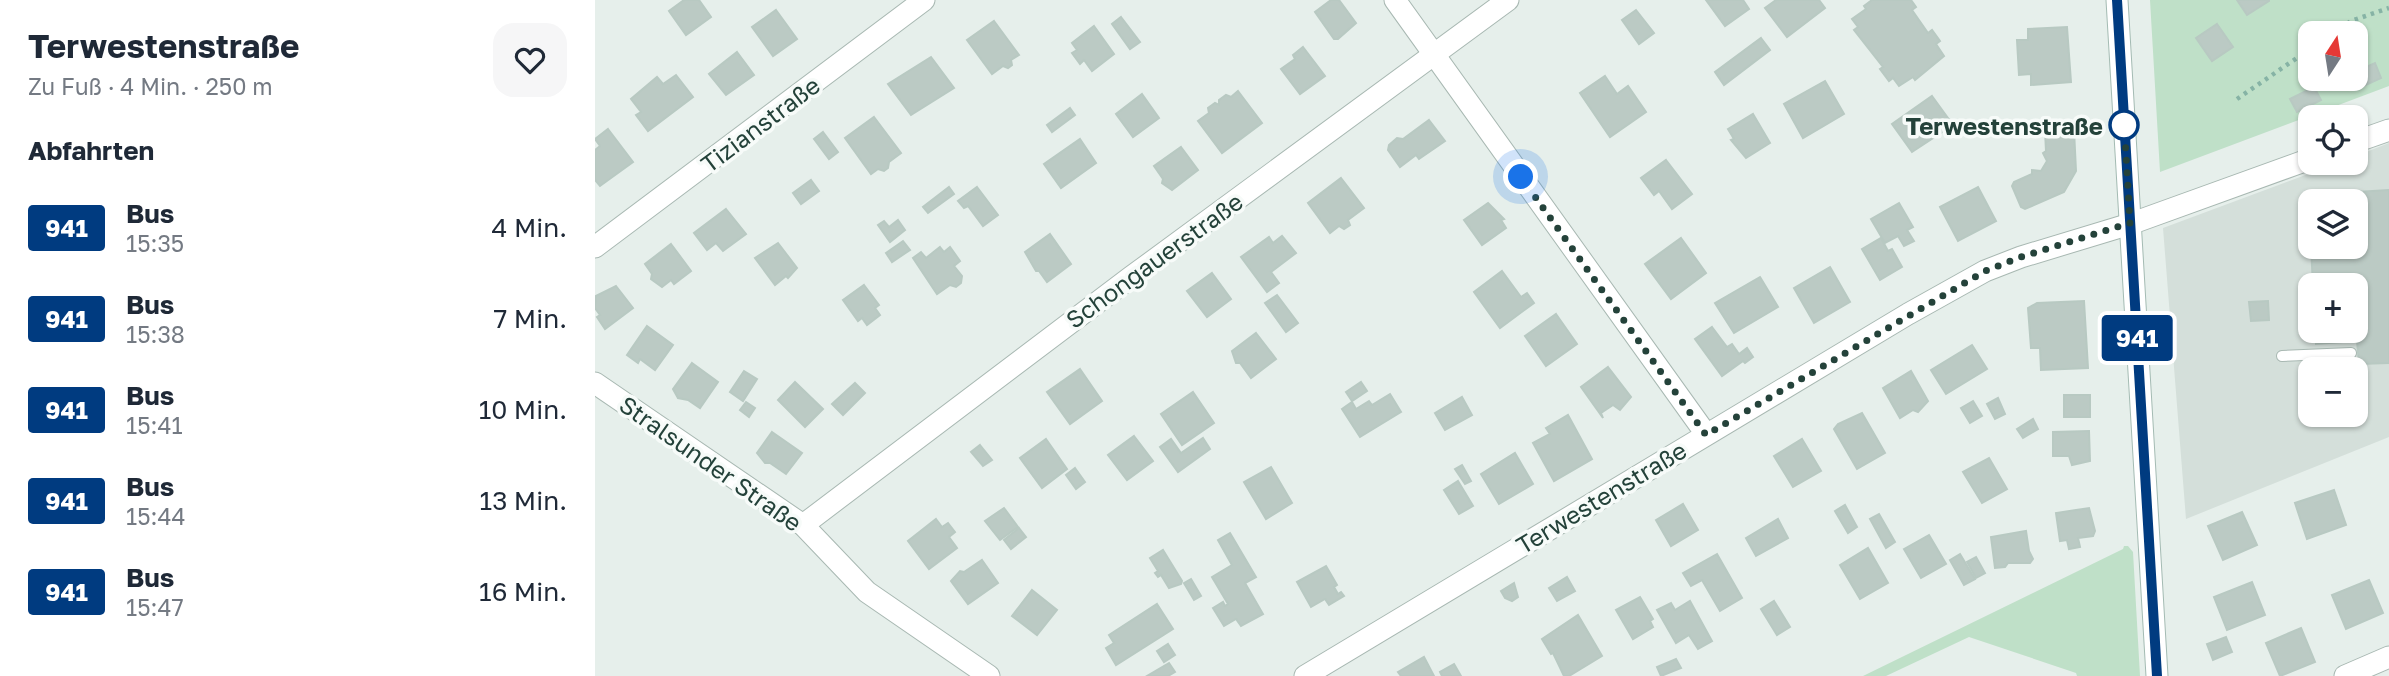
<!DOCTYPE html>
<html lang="de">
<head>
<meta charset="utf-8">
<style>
	:root { --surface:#fff; --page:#f6f6f7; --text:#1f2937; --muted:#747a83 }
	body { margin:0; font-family:"Golos Text",sans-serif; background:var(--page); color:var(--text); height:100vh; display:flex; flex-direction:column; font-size:26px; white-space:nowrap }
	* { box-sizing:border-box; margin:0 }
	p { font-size:23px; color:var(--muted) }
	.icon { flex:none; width:38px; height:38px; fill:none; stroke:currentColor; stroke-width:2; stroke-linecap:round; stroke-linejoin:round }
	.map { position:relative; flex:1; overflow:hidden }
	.panel { display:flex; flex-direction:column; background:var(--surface); width:595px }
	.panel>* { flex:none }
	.badge { padding:0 14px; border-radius:5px; font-size:24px; line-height:46px }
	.needle { width:46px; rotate:12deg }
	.controls { position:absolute; left:1703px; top:21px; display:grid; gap:14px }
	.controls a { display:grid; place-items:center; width:70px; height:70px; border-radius:14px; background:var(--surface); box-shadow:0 2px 5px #0004; font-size:35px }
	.you { position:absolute; width:35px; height:35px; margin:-18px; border:5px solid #fff; border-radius:50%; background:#1a73e8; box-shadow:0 0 0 10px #1a73e833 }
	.map>.badge { position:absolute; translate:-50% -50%; box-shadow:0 0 0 4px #fff }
	h2 { padding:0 28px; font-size:26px; line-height:63px }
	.round { display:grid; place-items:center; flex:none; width:74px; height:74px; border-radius:21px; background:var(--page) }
	.overview { display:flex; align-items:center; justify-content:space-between; height:119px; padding:0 28px }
	h1 { font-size:33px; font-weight:700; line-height:52px }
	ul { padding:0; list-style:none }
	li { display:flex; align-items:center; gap:21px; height:91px; padding:0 28px }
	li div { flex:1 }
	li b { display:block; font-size:26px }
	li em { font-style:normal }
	li .badge { min-width:77px; font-weight:700; text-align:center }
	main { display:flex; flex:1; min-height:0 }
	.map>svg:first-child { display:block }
	.built { fill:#d4dfda; fill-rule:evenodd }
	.green { fill:#bfe0c8; fill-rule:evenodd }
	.building { fill:#bbcac4; stroke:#b8c9c2; stroke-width:2 }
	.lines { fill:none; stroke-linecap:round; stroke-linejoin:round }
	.service-casing { stroke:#a8b8b2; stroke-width:12 }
	.minor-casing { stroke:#a8b8b2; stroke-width:23 }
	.secondary-casing { stroke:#a4bbb3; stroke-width:23 }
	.path { stroke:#86b3a5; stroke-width:4.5; stroke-dasharray:3.5 5; stroke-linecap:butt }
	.service { stroke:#fff; stroke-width:10 }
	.minor { stroke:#fff; stroke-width:21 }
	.secondary { stroke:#fff; stroke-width:21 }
	.line-casing { stroke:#fff; stroke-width:16 }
	.line { stroke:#003b80; stroke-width:10 }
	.walk { stroke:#24423a; stroke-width:7; stroke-dasharray:0 12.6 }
	.stop-dot { fill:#fff; stroke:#003b80; stroke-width:3.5 }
	.labels { text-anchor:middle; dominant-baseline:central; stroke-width:7; stroke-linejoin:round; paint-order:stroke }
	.street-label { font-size:24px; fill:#24423a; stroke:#f7fbf9 }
	.stop-label { font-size:24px; font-weight:bold; fill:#24423a; stroke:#f7fbf9; text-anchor:end }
</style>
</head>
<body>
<main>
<section class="panel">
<div class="overview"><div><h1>Terwestenstraße</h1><p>Zu Fuß · 4 Min. · 250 m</p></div><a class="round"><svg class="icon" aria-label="heart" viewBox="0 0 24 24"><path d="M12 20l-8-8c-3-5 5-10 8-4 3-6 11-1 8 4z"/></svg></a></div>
<h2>Abfahrten</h2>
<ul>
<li><span class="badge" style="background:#003b80;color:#fff">941</span><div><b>Bus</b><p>15:35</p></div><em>4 Min.</em></li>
<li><span class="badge" style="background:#003b80;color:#fff">941</span><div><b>Bus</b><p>15:38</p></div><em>7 Min.</em></li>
<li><span class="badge" style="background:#003b80;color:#fff">941</span><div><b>Bus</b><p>15:41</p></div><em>10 Min.</em></li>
<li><span class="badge" style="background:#003b80;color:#fff">941</span><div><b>Bus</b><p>15:44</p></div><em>13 Min.</em></li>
<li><span class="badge" style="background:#003b80;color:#fff">941</span><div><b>Bus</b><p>15:47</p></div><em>16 Min.</em></li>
</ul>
</section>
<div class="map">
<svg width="1794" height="676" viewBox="0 0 1794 676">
	<rect width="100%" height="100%" fill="#e6efeb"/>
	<path class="built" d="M1794 143V437L1591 519 1568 228 1743 163H1760L1761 156ZM1715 201H1760V247H1715ZM1715 285H1760V331H1715ZM1715 369H1760V415H1715Z"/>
	<g class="green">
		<path d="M1555 0H1794V86L1565 172ZM1715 33H1760V79H1715Z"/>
		<path d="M1529 546H1533L1538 552 1545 676H1482L1481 673 1374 637 1291 676H1268L1528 549Z"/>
	</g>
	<g class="building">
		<path d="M89 0H104L116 17 91 35 74 11Z"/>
		<path d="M736 0H744L761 23 743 39H739L720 12Z"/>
		<path d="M1111 0H1148L1154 9 1130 26Z"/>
		<path d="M1181 0H1224L1230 8 1192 37 1170 8Z"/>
		<path d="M1277 0H1316L1321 7 1317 10 1333 33 1337 30 1345 41 1341 44 1349 56 1320 80 1318 77 1304 86 1298 78 1294 81 1285 69 1288 67 1259 30 1263 27 1257 19 1271 9 1269 6Z"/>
		<path d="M1642 0H1674V1L1652 15Z"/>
		<path d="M181 10 202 39 178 56 157 27Z"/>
		<path d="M1041 10 1059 33 1044 44 1027 20Z"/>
		<path d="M526 17 545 42 535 49 517 24Z"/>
		<path d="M399 21 424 55 416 60 417 65 413 68 408 66 397 74 372 40Z"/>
		<path d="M1622 24 1638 47 1617 61 1601 38Z"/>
		<path d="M499 26 519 54 497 71 489 60 485 64 477 53 482 50 477 43Z"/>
		<path d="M1472 27 1476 82 1436 85V74L1424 75 1422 40H1433V29Z"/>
		<path d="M1166 38 1175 50 1129 85 1120 72Z"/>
		<path d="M708 47 730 76 705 94 686 69 700 59 698 55Z"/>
		<path d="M142 52 159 75 131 95 114 74Z"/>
		<path d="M336 57 359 88 316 115 293 84Z"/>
		<path d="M1780 63 1786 78 1762 89 1758 79H1760V72Z"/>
		<path d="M81 75 98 97 53 131 41 115 46 112 36 99 62 77 68 84Z"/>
		<path d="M1010 76 1022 94 1033 86 1051 112 1015 137 985 93Z"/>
		<path d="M1230 81 1249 114 1208 138 1189 104Z"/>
		<path d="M1719 87 1726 100 1702 112 1695 99Z"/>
		<path d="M643 91 667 123 627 153 603 121 614 113 613 108 620 103 624 105V100L631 95 636 97Z"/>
		<path d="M547 94 564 118 538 137 521 114Z"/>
		<path d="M1337 96 1358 125 1317 152 1297 124Z"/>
		<path d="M475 108 480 115 457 132 452 125Z"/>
		<path d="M1158 114 1175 143 1151 158 1136 140 1139 139 1133 129Z"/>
		<path d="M279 117 306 153 294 162 293 168 289 171 283 169 276 174 250 138Z"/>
		<path d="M834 120 850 141 824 159 821 155 805 167 793 150 794 145 802 138 808 139Z"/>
		<path d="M1476 127 1479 130 1481 171 1469 192 1430 209 1426 207 1417 186 1419 182 1437 174V170L1446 171 1452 161 1448 153 1451 151 1450 131 1453 128Z"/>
		<path d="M13 129 38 162 5 186 0 180V150L5 146 0 139Z"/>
		<path d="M228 132 243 152 234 159 219 139Z"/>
		<path d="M485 139 501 163 466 188 449 164Z"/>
		<path d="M586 147 603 170 577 190 567 183 568 179 559 166Z"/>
		<path d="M1071 160 1097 194 1077 209 1064 191 1059 195 1046 178Z"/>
		<path d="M746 178 769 208 753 220 755 225 749 229 744 226 735 233 713 203Z"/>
		<path d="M216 180 224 191 206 204 198 193Z"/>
		<path d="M354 187 359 194 333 213 328 207Z"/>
		<path d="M382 187 403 215 388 226 373 206 369 208 363 201Z"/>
		<path d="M1383 187 1401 221 1363 241 1345 207Z"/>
		<path d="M1794 190V363L1764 364 1762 341 1721 344V331H1760V285H1718L1716 247H1760V201H1715V230L1713 195Z"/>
		<path d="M893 203 909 219 906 220 911 228 887 245 869 220Z"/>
		<path d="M1304 203 1318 227 1312 230 1319 241 1309 246 1303 236 1290 243 1276 219Z"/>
		<path d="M131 209 151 234 128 251 121 243 112 250 99 233Z"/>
		<path d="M303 220 310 230 295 242 283 225 289 221 294 227Z"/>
		<path d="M455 234 476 264 452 282 444 271H441L430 252Z"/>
		<path d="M687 236 701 253 676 272 684 283 672 292 646 257 674 237 678 243Z"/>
		<path d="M1086 238 1111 273 1076 299 1050 264Z"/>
		<path d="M1286 238 1293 251 1297 249 1307 267 1285 280 1267 249Z"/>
		<path d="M308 241 315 250 297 262 291 253Z"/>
		<path d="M183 243 202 268 193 278 191 276 180 285 160 258Z"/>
		<path d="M76 244 96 271 79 284 76 280 67 287 56 279 57 274 50 264Z"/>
		<path d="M345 247 349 252 355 247 365 261 359 266 367 276 366 283 361 287 355 285 342 294 318 258 326 252 331 258Z"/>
		<path d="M1235 267 1255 302 1219 323 1199 288Z"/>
		<path d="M907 271 926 297 932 293 939 303 905 328 879 292Z"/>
		<path d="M617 273 636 299 612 317 592 291Z"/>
		<path d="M1165 277 1183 307 1139 333 1120 303Z"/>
		<path d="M269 285 284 305 280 308 285 315 272 325 267 318 263 321 248 300Z"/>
		<path d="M21 286 38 308 10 329 2 317 5 315 0 308 1 296Z"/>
		<path d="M682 295 703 323 691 332 670 303Z"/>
		<path d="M1489 301 1493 368 1446 370 1445 348H1436L1433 308 1442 303Z"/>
		<path d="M1673 301 1674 320 1656 321 1654 302Z"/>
		<path d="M961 314 982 344 951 366 930 336Z"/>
		<path d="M1715 317V331H1718L1704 332V318Z"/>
		<path d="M52 326 78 345 60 370 45 359 43 363 32 355Z"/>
		<path d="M1117 327 1132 347 1137 344 1144 354 1152 348 1158 357 1150 363 1148 361 1127 376 1100 339Z"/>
		<path d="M661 333 681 359 656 378 645 363H641L637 351Z"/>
		<path d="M1377 345 1392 369 1351 394 1336 370Z"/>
		<path d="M97 363 123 382 105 408 93 400 83 398 78 389Z"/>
		<path d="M1013 367 1036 397 1025 410 1018 405 1006 413 1008 418 986 387Z"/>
		<path d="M485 369 507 401 475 424 452 392Z"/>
		<path d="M149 371 162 379 148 401 135 392Z"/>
		<path d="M1316 371 1333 401 1323 412 1318 410 1305 418 1288 388Z"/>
		<path d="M200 382 228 409 210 427 183 400Z"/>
		<path d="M766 382 772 391 757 401 751 392Z"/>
		<path d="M260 383 270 393 248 415 237 404Z"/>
		<path d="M598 392 619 423 587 445 566 414Z"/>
		<path d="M795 394 806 412 765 437 747 409 757 402 761 409 774 401 777 405Z"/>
		<rect x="1469" y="395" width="26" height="22"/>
		<path d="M867 397 877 415 850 430 840 413Z"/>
		<path d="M1403 398 1410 414 1400 419 1392 404Z"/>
		<path d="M1378 401 1387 416 1375 423 1366 408Z"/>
		<path d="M151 402 160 408 154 417 145 410Z"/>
		<path d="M1267 413 1290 453 1262 469 1239 429 1243 424Z"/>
		<path d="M973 415 997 459 959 481 938 443 955 434 951 428Z"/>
		<path d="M1438 419 1443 429 1428 438 1422 429Z"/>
		<path d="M1494 431 1495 461 1477 465 1474 456H1458V432Z"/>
		<path d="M177 432 207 453 191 474 175 463H170L162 453Z"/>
		<path d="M539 436 558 461 532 480 513 455Z"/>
		<path d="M608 438 615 449 583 472 565 447 576 439 586 453Z"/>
		<path d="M451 439 472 469 447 488 425 458Z"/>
		<path d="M1207 439 1226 471 1198 487 1179 456Z"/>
		<path d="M385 445 397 460 388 466 376 452Z"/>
		<path d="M920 453 938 484 904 504 886 474Z"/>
		<path d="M1394 458 1412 489 1387 503 1368 472Z"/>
		<path d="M867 465 876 481 870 484 860 469Z"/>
		<path d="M676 467 697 503 671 519 649 482Z"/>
		<path d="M480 468 490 482 481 489 471 475Z"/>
		<path d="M863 481 878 506 864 514 849 490Z"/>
		<path d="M1739 490 1751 525 1712 539 1700 503Z"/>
		<path d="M1088 504 1103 530 1076 546 1061 520Z"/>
		<path d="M1250 505 1262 527 1253 533 1240 511Z"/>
		<path d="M409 508 423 527 405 540 390 521Z"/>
		<path d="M1494 508 1500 531 1498 536 1483 538 1485 547 1474 549 1472 540 1465 541 1461 513Z"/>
		<path d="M1647 512 1662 545 1628 560 1613 526Z"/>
		<path d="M1284 514 1300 542 1291 548 1275 519Z"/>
		<path d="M341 519 347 527 353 523 360 532 354 537 362 548 334 569 313 541Z"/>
		<path d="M1183 519 1193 538 1161 556 1151 538Z"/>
		<path d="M424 528 431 537 416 549 409 540Z"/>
		<path d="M1431 531 1434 551 1438 559 1435 563H1413L1410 567 1400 568 1396 537Z"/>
		<path d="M635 533 661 577 650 583 668 614 646 626 641 619 629 626 618 608 628 602 630 606 633 604 617 577 637 565 623 540Z"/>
		<path d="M1334 535 1351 564 1326 578 1309 549Z"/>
		<path d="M1273 548 1293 583 1265 599 1245 565Z"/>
		<path d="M568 550 587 581 586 584 574 588 566 575 563 577 560 573 563 571 555 558Z"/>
		<path d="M1122 554 1147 598 1125 611 1107 580 1096 586 1088 573Z"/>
		<path d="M1365 554 1380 579 1369 585 1355 560Z"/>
		<path d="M1381 557 1390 573 1381 578 1372 562Z"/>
		<path d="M387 560 403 583 373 604 356 581 365 571 369 572Z"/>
		<path d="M731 566 742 585 739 587 743 594 746 592 749 596 734 605 730 599 716 607 702 582Z"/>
		<path d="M972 577 980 591 962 601 954 588Z"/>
		<path d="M596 579 606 596 599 600 589 583Z"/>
		<path d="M1774 580 1788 613 1751 629 1737 595Z"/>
		<path d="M1657 582 1670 615 1632 630 1619 597Z"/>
		<path d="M919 583 923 597 917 601 910 598 906 591Z"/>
		<path d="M437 590 462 610 442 635 417 616Z"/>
		<path d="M1045 597 1058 619 1055 621 1058 627 1038 639 1021 610Z"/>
		<path d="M1095 601 1117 641 1103 649 1094 635 1081 643 1062 610 1076 603 1080 610Z"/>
		<path d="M1179 601 1195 627 1182 635 1166 609Z"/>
		<path d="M562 604 578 629 521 665 511 648 519 643 514 635Z"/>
		<path d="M983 615 1007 656 974 676H969L958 653 956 654 947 639Z"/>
		<path d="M1706 628 1720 662 1685 676 1671 643Z"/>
		<path d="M1631 637 1637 652 1618 660 1612 644Z"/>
		<path d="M573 644 580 655 569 662 562 651Z"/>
		<path d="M829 657 839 676H806L803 672Z"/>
		<path d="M1081 659 1086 668 1066 676 1062 667Z"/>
		<path d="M574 663 580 672 573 676H552Z"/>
		<path d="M859 664 866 676H847L845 672Z"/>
	</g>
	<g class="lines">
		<g class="service-casing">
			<path id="service" d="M1687 356 1756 353"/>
		</g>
		<g class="minor-casing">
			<g id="minor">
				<path d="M800 0 1111 434"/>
				<path d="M1760 142 1794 130"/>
				<path d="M0 247 329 0"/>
				<path d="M0 383 208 525 272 592 394 676"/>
				<path d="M208 525 536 277 913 0"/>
				<path d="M710 676 1313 314 1390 271 1426 257 1535 224 1715 159"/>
				<path d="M1750 676 1794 657"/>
			</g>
		</g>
		<g class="secondary-casing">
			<path id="secondary" d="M1522 0 1562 676"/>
		</g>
		<g class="path">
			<path d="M1738 33 1756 21 1794 8"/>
			<path d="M1642 99 1715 49"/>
		</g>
		<use href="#service" class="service"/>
		<use href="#minor" class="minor"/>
		<use href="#secondary" class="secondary"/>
	</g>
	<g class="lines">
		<g class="line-casing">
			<path id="line" d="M1522 0 1562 676"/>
		</g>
		<use href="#line" class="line"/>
		<path class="walk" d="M926 177 1111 435 1390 271 1426 257 1535 223 1529 120V125"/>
	</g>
	<circle class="stop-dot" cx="1529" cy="125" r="14"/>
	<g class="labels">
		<g class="street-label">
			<text transform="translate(165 124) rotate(-37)">Tizianstraße</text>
			<text transform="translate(559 260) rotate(-36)">Schongauerstraße</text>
			<text transform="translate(116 463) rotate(35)">Stralsunder Straße</text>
			<text transform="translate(1006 497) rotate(-31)">Terwestenstraße</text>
		</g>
		<g class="stop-label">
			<text x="1508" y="125">Terwestenstraße</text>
		</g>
	</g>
</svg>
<div class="controls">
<a><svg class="needle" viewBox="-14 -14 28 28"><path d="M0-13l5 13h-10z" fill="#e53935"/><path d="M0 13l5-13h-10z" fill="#747a83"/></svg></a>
<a><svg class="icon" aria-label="locate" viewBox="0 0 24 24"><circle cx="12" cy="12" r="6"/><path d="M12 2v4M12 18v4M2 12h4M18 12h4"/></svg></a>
<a><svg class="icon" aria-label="layers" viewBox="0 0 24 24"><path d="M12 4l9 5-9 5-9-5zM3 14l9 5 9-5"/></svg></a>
<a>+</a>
<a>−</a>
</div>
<div class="you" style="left:926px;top:177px"></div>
<b class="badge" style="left:1542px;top:338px;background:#003b80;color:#fff">941</b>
</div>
</main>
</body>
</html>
